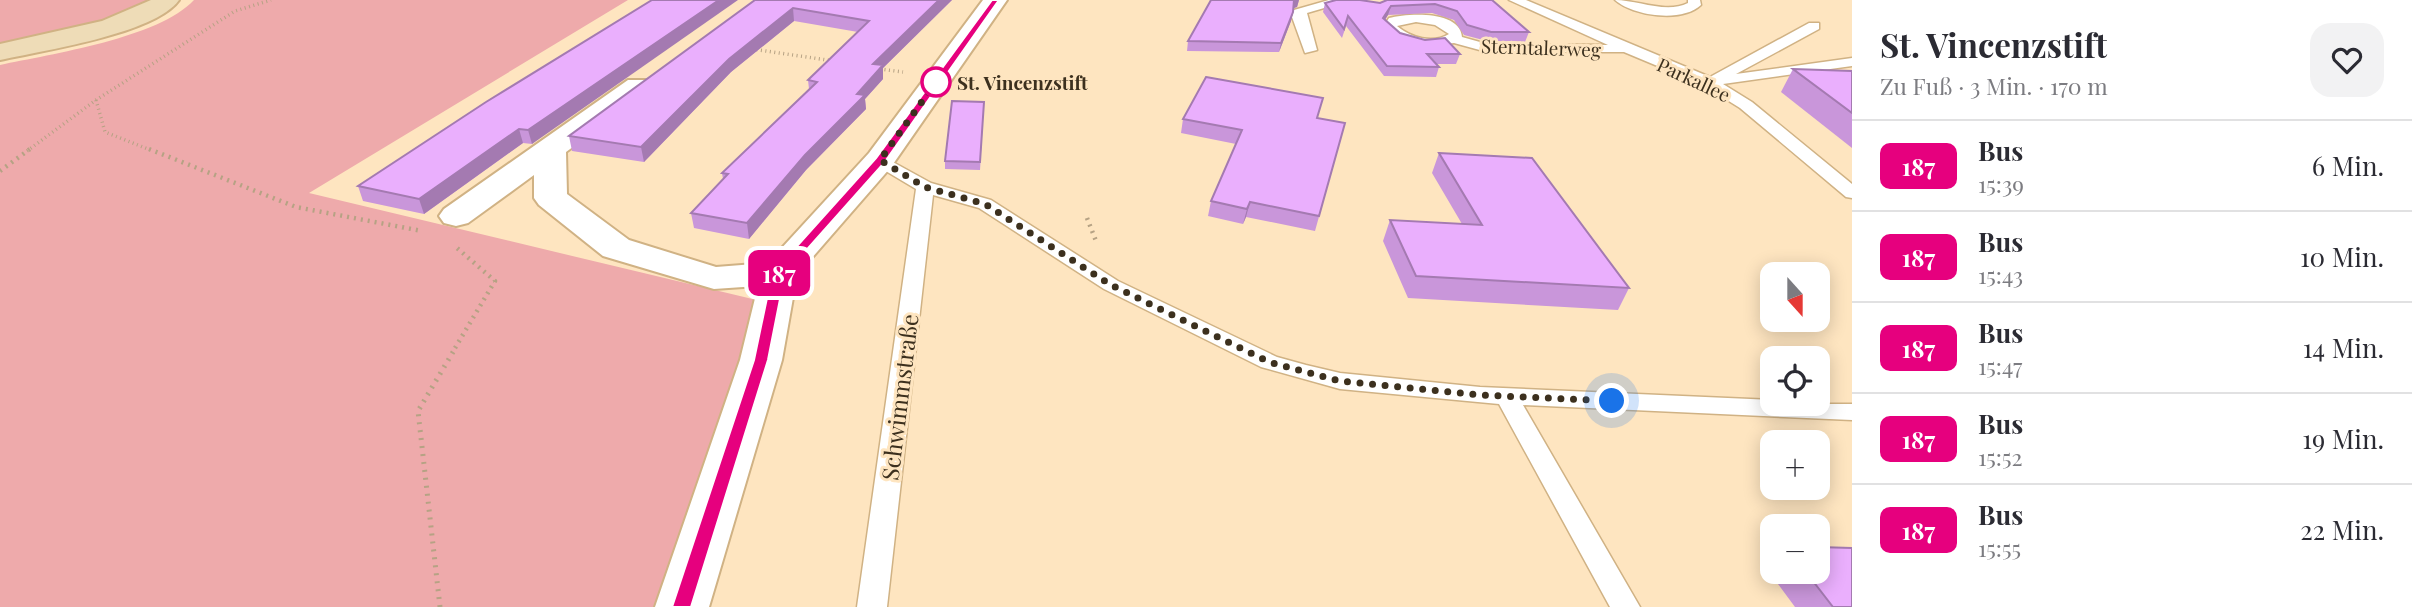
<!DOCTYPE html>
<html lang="de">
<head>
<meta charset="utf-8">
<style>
	:root { --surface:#fff; --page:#f2f2f3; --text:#2b2b33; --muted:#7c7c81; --line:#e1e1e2 }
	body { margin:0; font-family:"Playfair Display",serif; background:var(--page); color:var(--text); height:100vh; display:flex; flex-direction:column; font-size:26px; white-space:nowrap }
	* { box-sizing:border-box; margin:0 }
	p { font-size:23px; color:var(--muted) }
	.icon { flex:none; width:38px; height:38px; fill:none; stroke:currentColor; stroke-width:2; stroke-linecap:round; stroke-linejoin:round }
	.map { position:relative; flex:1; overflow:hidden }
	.side { display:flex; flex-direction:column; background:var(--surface); width:560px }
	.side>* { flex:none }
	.badge { padding:0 14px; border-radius:10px; font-size:24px; line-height:46px }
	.needle { width:46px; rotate:159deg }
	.fabs { position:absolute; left:1760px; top:262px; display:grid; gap:14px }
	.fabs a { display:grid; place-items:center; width:70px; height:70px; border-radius:14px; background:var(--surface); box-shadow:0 4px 18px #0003; font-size:35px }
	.you { position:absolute; width:35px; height:35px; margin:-18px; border:5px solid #fff; border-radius:50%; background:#1a73e8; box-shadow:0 0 0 10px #1a73e833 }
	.map>.badge { position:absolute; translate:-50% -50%; box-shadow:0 0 0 4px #fff }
	.round { display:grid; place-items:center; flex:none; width:74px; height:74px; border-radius:21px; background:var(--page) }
	.summary { display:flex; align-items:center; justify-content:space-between; height:119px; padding:0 28px }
	h1 { font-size:33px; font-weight:700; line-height:52px }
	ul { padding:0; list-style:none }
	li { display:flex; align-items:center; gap:21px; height:91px; padding:0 28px; border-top:2px solid var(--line) }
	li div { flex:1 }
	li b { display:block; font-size:26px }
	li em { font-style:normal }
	li .badge { min-width:77px; font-weight:700; text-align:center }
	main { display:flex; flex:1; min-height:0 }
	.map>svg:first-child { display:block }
	.green { fill:#eeaaab }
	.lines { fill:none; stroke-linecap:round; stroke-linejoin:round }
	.lane-casing { stroke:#d0b284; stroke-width:3 }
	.street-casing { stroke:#d0b284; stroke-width:4 }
	.secondary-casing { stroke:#d0b284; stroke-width:4 }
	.path-far2 { stroke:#b6a284; stroke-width:3.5; stroke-dasharray:1 3.5; stroke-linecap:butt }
	.path-far1 { stroke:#b6a284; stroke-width:4.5; stroke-dasharray:2 5; stroke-linecap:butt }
	.path { stroke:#b6a284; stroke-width:5; stroke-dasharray:2 6; stroke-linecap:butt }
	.lane { fill:#fff; fill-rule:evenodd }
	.street { fill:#fff; fill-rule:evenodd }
	.secondary { fill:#eedcb7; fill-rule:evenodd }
	.wall { fill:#c996da }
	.shaded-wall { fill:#a47ab1 }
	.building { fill:#eaaffd; stroke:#a47ab1; stroke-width:2 }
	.line { fill:#e6007e; stroke:#fff; stroke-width:2 }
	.walk { stroke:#3c301e; stroke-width:7; stroke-dasharray:0 12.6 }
	.stop-dot { fill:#fff; stroke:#e6007e; stroke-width:3.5 }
	.labels { text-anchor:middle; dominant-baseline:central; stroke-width:6; stroke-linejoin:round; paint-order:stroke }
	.far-street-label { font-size:19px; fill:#3c301e; stroke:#fee5c0 }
	.far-stop-label { font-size:19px; font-weight:bold; fill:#3c301e; stroke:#fee5c0; text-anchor:start }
	.street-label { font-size:23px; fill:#3c301e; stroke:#fee5c0 }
</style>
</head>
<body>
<main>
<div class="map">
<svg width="1852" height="607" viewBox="0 0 1852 607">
	<rect width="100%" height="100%" fill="#fee5c0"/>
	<g class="green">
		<path d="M0 0H153L102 24 0 48Z"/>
		<path d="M194 0H628L309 193 773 304 661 607H0V65C51 54 159 38 194 0Z"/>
	</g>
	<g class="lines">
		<g class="lane-casing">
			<g id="lane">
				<path d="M1329 0 1348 1 1307 13 1317 50 1305 53 1292 17 1294 10Z"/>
				<path d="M1509 0H1526L1710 77 1809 23H1819V29L1736 74 1852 58V66L1723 84 1752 102 1852 184V198L1846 197 1740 108 1703 85 1624 52H1487L1454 43 1423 47 1399 40 1383 27 1389 18C1408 13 1460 10 1462 37L1487 44 1608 45ZM1416 22 1435 25 1449 34C1433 44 1411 38 1397 26Z"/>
				<path d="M1615 0C1638 0 1666 14 1688 3V0H1700L1701 5C1682 23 1633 16 1615 0Z"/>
				<path d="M880 155 931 183 991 200 1118 281 1277 357 1306 365 1340 373 1480 387 1773 400V404H1852V420L1523 405 1640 607H1610L1499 404 1340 389 1261 367 1104 289 979 208 933 195 887 607H857L916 189 874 164 871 160 874 156Z"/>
			</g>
		</g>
		<g class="street-casing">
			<path id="street" d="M983 0H1007L891 167 797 275 782 360 709 607H655L740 360 758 286 714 289 603 256 539 205 534 198V175L468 223 456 226 444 223 439 216 444 209 628 80H648L652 86 648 92 566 152 567 194 629 240 716 267 768 263 869 153Z"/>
		</g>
		<g class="secondary-casing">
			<path id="secondary" d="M151 0H179C155 34 41 51 0 60V44L102 21Z"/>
		</g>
		<g class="path-far2">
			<path d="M752 49 834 61"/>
			<path d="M880 69 903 72"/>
			<path d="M96 100 105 132 153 151"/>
			<path d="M27 151 96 100 235 11 271 0"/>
		</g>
		<g class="path-far1">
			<path d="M149 149 296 207 422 231"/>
			<path d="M0 171 30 149"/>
			<path d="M1087 218 1096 241"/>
			<path d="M455 348 495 281 457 248"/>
		</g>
		<path class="path" d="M440 607 418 411 456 347"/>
		<use href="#lane" class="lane"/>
		<use href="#street" class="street"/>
		<use href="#secondary" class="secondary"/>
	</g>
	<g class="wall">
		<path d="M652 0 532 144 523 143 424 214 363 201 358 186Z"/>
		<path d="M755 0H952L883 68V79L865 99 866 109 806 170 749 239 694 228 691 213 723 179 722 173 809 89 808 80 858 32 794 21 731 72 644 162 572 151 569 136Z"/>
		<path d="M1211 0H1299L1297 7 1293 8 1291 21 1279 52 1187 51 1188 41Z"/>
		<path d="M1492 0 1529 32 1525 42 1487 41 1464 35 1454 20 1432 13 1388 15 1385 20 1400 33 1460 54 1456 64H1436L1439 67 1436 77 1384 76 1346 26 1342 38 1323 12 1325 3H1380Z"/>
		<path d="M1793 69 1852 71V148L1781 92Z"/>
		<path d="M984 102 980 170 945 169V161Z"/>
		<path d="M1318 118 1345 123 1315 231 1246 217 1243 224 1208 216 1211 201 1236 144 1181 133 1183 119Z"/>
		<path d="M1439 153 1629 288 1618 310 1408 298 1383 241 1390 220 1462 224 1432 173Z"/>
		<path d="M1773 562V572H1818L1852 607H1795L1767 569Z"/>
	</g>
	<g class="shaded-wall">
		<path d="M719 0H738L532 144 528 130Z"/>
		<path d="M939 0H952L883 68V79L865 99 866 109 806 170 749 239 747 223 857 94 873 64Z"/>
		<path d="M1293 0H1299L1297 7 1291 9Z"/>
		<path d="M1391 6 1388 15 1380 27 1383 18Z"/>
		<path d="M793 8 794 21 731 72 644 162 641 147 729 59Z"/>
		<path d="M1293 12 1291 21 1279 52 1281 43Z"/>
		<path d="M519 129 523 143 424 214 419 199Z"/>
		<path d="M1250 202 1246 217 1243 224 1247 209Z"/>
	</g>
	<g class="building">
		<path d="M652 0H719L528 130 519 129 419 199 358 186 486 102Z"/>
		<path d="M755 0H939L873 64 883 65 857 94 865 95 805 155 747 223 691 213 728 174 722 173 817 82 808 80 869 21 793 8 729 59 641 147 569 136Z"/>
		<path d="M1211 0H1294L1293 12 1281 43 1188 41Z"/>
		<path d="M1336 0H1360L1380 3 1387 0H1492L1529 32H1491L1467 25 1457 11 1435 4 1391 6 1383 18 1400 33 1425 40 1445 38 1460 54H1427L1439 67 1387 66 1348 16 1344 29 1325 3Z"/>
		<path d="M1793 69 1852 71V113Z"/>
		<path d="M1206 77 1323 98 1317 118 1345 123 1319 216 1250 202 1247 209 1211 201 1242 130 1183 119Z"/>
		<path d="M952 101 984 102 980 162 945 161Z"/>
		<path d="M1439 153 1532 158 1629 288 1416 276 1390 220 1482 225Z"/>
		<path d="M1818 547 1852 548V607H1833L1806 572H1818Z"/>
	</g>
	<path class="line" d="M992 0H999L884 163 785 274 768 360 691 607H672L754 360 772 274 876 158Z"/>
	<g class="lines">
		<path class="walk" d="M936 82 880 160 925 187 985 204 1111 285 1269 362 1340 381 1480 395 1612 401"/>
	</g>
	<circle class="stop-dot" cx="936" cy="82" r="14"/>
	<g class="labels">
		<g class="far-street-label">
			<text transform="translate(1541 47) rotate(2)">Sterntalerweg</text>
			<text transform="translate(1694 79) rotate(25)">Parkallee</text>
		</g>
		<g class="far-stop-label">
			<text x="957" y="82">St. Vincenzstift</text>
		</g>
		<g class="street-label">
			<text transform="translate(899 397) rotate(-83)">Schwimmstraße</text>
		</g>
	</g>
</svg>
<div class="fabs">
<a><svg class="needle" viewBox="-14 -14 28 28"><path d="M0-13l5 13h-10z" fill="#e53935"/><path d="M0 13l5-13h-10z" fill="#7c7c81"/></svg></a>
<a><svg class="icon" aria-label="locate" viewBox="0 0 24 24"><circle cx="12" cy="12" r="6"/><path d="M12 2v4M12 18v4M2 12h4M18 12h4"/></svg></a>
<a>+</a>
<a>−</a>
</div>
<div class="you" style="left:1612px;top:401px"></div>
<b class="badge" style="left:779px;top:273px;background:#e6007e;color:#fff">187</b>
</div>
<section class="side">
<div class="summary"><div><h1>St. Vincenzstift</h1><p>Zu Fuß · 3 Min. · 170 m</p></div><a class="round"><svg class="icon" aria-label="heart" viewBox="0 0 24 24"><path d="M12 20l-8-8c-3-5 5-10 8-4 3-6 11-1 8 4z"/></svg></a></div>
<ul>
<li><span class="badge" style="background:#e6007e;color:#fff">187</span><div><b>Bus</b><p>15:39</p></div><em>6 Min.</em></li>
<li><span class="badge" style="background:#e6007e;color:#fff">187</span><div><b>Bus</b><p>15:43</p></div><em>10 Min.</em></li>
<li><span class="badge" style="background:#e6007e;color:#fff">187</span><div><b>Bus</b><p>15:47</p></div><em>14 Min.</em></li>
<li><span class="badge" style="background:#e6007e;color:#fff">187</span><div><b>Bus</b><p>15:52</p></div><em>19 Min.</em></li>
<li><span class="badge" style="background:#e6007e;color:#fff">187</span><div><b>Bus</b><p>15:55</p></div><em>22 Min.</em></li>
</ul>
</section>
</main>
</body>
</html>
